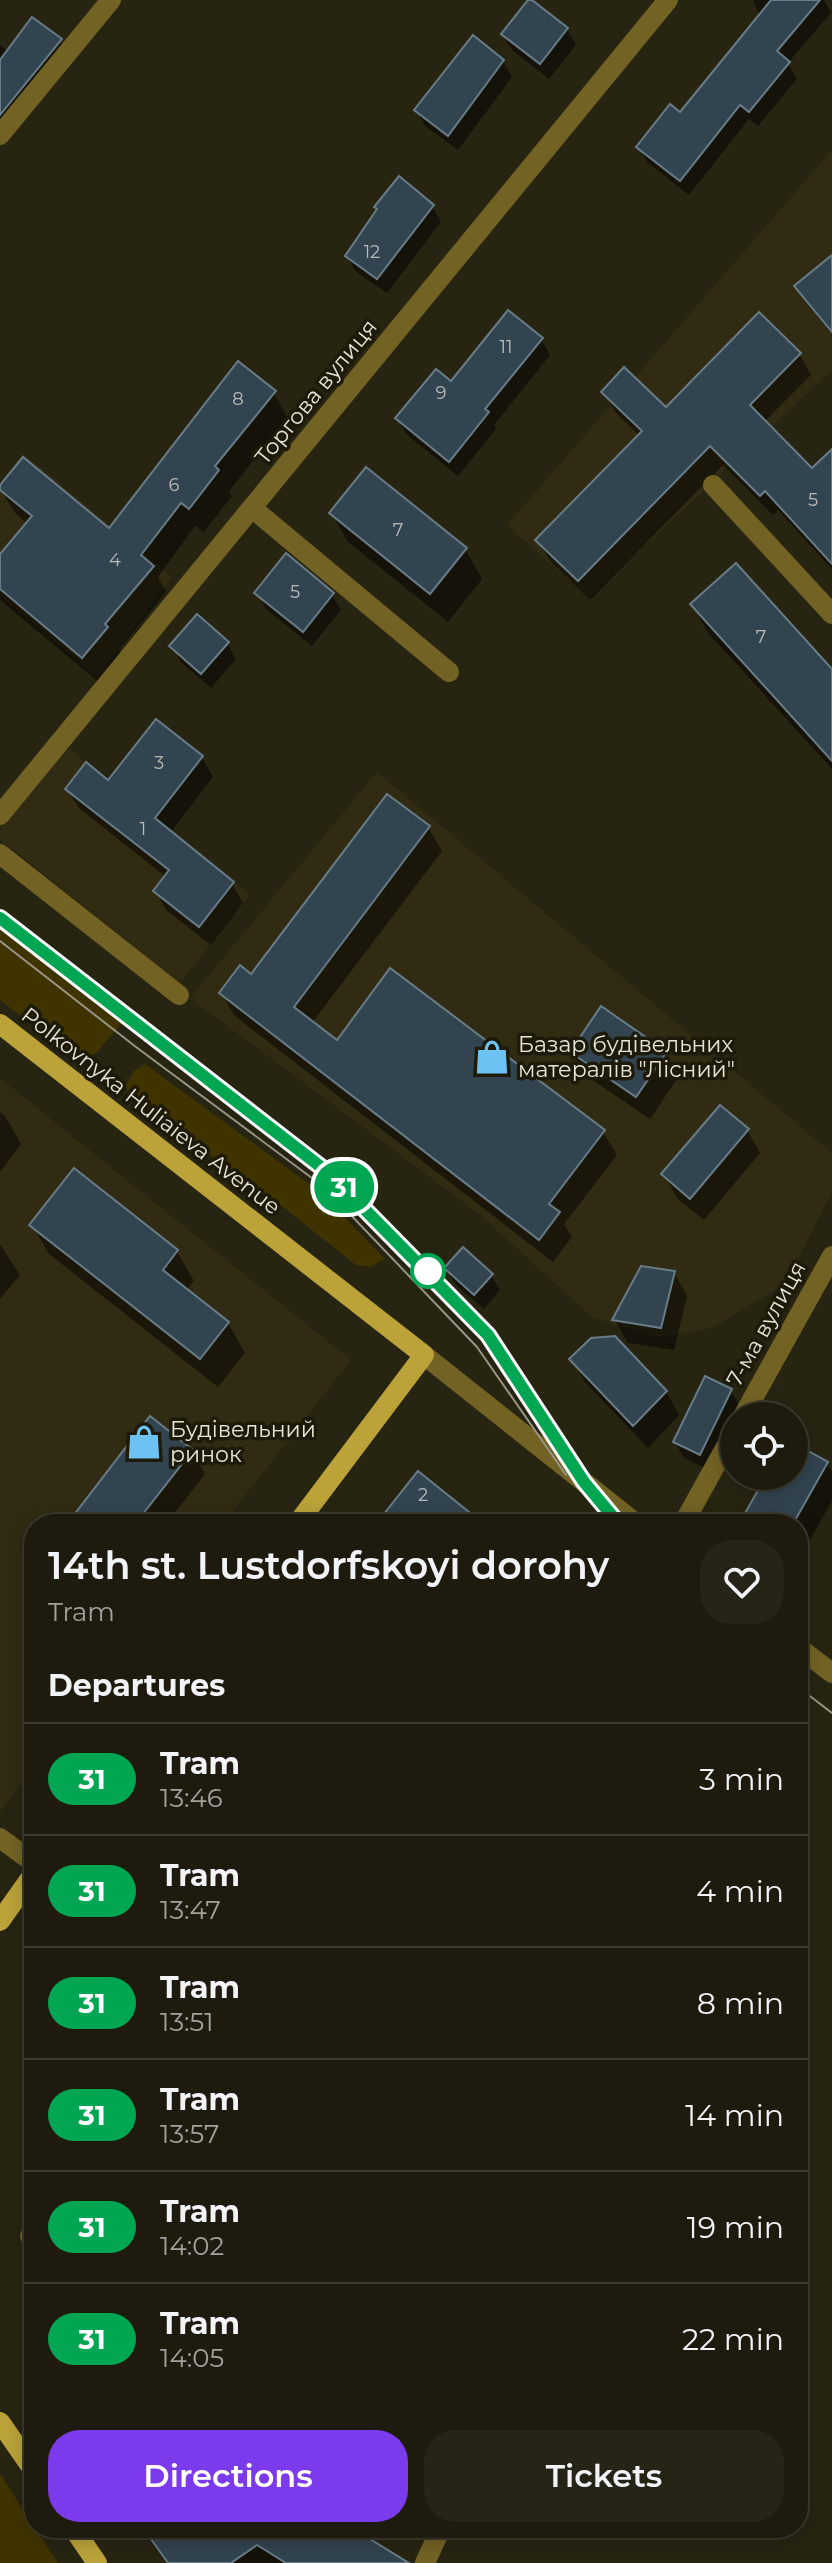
<!DOCTYPE html>
<html lang="en">
<head>
<meta charset="utf-8">
<style>
	:root { --surface:#1e1b0e; --page:#262417; --text:#f1f3f6; --muted:#a1a19e; --line:#3c392e; --accent:#7c3aed }
	body { margin:0; font-family:Montserrat,sans-serif; background:var(--page); color:var(--text); height:100vh; display:flex; flex-direction:column; font-size:30px; white-space:nowrap }
	* { box-sizing:border-box; margin:0 }
	p { font-size:26px; color:var(--muted) }
	.icon { flex:none; width:44px; height:44px; fill:none; stroke:currentColor; stroke-width:2; stroke-linecap:round; stroke-linejoin:round }
	.map { position:relative; flex:1; overflow:hidden }
	.details { position:absolute; left:24px; top:1514px; width:784px; height:1024px; display:flex; flex-direction:column; background:var(--surface); border-radius:32px; box-shadow:0 4px 20px #0003,0 0 0 2px var(--line) }
	.details>* { flex:none }
	.badge { padding:0 16px; border-radius:26px; font-size:28px; line-height:52px }
	.buttons { position:absolute; left:720px; top:1402px; display:grid; gap:16px }
	.buttons a { display:grid; place-items:center; width:88px; height:88px; border-radius:50%; background:var(--surface); box-shadow:0 4px 20px #0003,0 0 0 2px var(--line); font-size:40px }
	.map>.badge { position:absolute; translate:-50% -50%; box-shadow:0 0 0 4px #fff }
	h2 { padding:0 24px; font-size:30px; line-height:72px }
	.round { display:grid; place-items:center; flex:none; width:84px; height:84px; border-radius:32px; background:var(--page) }
	.overview { display:flex; align-items:center; justify-content:space-between; height:136px; padding:0 24px }
	h1 { font-size:38px; font-weight:600; line-height:60px }
	.primary-button { display:flex; gap:16px; margin-top:auto; padding:16px 24px }
	.primary-button a { flex:1; height:92px; border-radius:32px; background:var(--accent); color:#fff; font-size:32px; font-weight:600; line-height:92px; text-align:center }
	.primary-button a+a { background:var(--page); color:var(--text) }
	ul { padding:0; list-style:none }
	li { display:flex; align-items:center; gap:24px; height:112px; padding:0 24px; border-top:2px solid var(--line) }
	li div { flex:1 }
	li b { display:block; font-size:30px }
	li em { font-style:normal }
	li .badge { min-width:88px; font-weight:700; text-align:center }
	.map>svg:first-child { display:block }
	.built { fill:#312b13 }
	.green { fill:#3f3400 }
	.shadow { fill:#0007 }
	.building { fill:#32444f; stroke:#687c88; stroke-width:2 }
	.lines { fill:none; stroke-linecap:round; stroke-linejoin:round }
	.minor { stroke:#726325; stroke-width:20 }
	.major { stroke:#bba339; stroke-width:20 }
	.tram { stroke:#989486; stroke-width:2 }
	.line-casing { stroke:#fff; stroke-width:18 }
	.line { stroke:#00a651; stroke-width:12 }
	.stop-dot { fill:#fff; stroke:#00a651; stroke-width:4 }
	.labels { text-anchor:middle; dominant-baseline:central; stroke-width:7; stroke-linejoin:round; paint-order:stroke }
	.number-label { font-size:18px; fill:#b9bbb6 }
	.street-label { font-size:22px; fill:#e6e3d8; stroke:#1e1a09 }
	.poi-label { font-size:22px; fill:#e6e3d8; stroke:#1e1a09; text-anchor:start }
</style>
</head>
<body>
<div class="map">
<svg width="832" height="2563" viewBox="0 0 832 2563">
	<rect width="100%" height="100%" fill="#282412"/>
	<g class="built">
		<path d="M832 150V370L589 598 507 525Z"/>
		<path d="M23 453 172 577 98 678 0 595V483Z"/>
		<path d="M68 748 250 895 180 983 0 839V827Z"/>
		<path d="M377 772 832 1153V1192L785 1284 712 1328 655 1338 592 1317 479 1214 190 998Z"/>
		<path d="M0 1078 351 1360 223 1524H34V1768L0 1812Z"/>
	</g>
	<g class="green">
		<path d="M0 911 131 1013 95 1054 79 1060 0 1000Z"/>
		<path d="M145 1064 320 1192 385 1259 370 1267 356 1265 283 1207 129 1098 126 1085 134 1071Z"/>
		<path d="M0 2474 58 2563H0Z"/>
	</g>
	<g class="shadow">
		<path d="M753 0H824L831 13 788 63 797 79 758 126 749 119 689 195 648 163 638 147 680 114 760 16Z"/>
		<path d="M567 29 576 45 549 79 512 50 503 35Z"/>
		<path d="M60 41 72 62 0 126V45L8 52Z"/>
		<path d="M503 61 512 77 458 150 425 126 416 110Z"/>
		<path d="M432 206 441 222 387 293 356 272 347 256Z"/>
		<path d="M832 258V334L806 302 797 287Z"/>
		<path d="M541 339 550 355 494 425 496 429 458 476 406 434 397 418 451 384Z"/>
		<path d="M799 354 811 375 764 422 812 470 832 452V569L778 510 773 515 723 465 590 600 549 560 538 540 640 436 616 413 604 393 666 409Z"/>
		<path d="M274 393 288 418 229 491 232 496 204 532 195 526 158 577 166 592 119 650 121 653 97 681 0 600V557L28 524 14 512 0 488 109 531Z"/>
		<path d="M331 513 465 549 482 579 448 622 348 542Z"/>
		<path d="M257 593 332 594 341 610 312 646 266 609Z"/>
		<path d="M692 605 832 672V769L709 634Z"/>
		<path d="M227 643 236 659 211 688 181 662 172 646Z"/>
		<path d="M202 758 213 777 170 833 232 884 243 903 211 945 166 910 155 891 166 877 79 808 67 789 108 783Z"/>
		<path d="M428 828 442 851 312 1023 337 1043 603 1132 617 1155 564 1224 572 1237 553 1262 235 1016 221 993 252 977Z"/>
		<path d="M572 1052 665 1053 679 1076 650 1119 585 1075Z"/>
		<path d="M0 1112 5 1116 21 1144 0 1172Z"/>
		<path d="M747 1130 760 1153 704 1220 677 1198 664 1175Z"/>
		<path d="M74 1171 177 1252 194 1281 186 1291 228 1323 245 1353 218 1387 49 1254 32 1225Z"/>
		<path d="M0 1244 20 1275 0 1299Z"/>
		<path d="M446 1268 491 1275 500 1290 484 1309 455 1284Z"/>
		<path d="M674 1273 687 1296 674 1350 628 1343 615 1320Z"/>
		<path d="M572 1359 666 1392 679 1415 648 1448 585 1382Z"/>
		<path d="M731 1391 740 1406 709 1470 684 1458 675 1442Z"/>
		<path d="M794 1445 827 1464 832 1472V1501L798 1561V1524H741L768 1476H794Z"/>
		<path d="M191 1451 205 1474 166 1524H73Z"/>
		<path d="M141 2528H348L405 2563H166Z"/>
	</g>
	<g class="building">
		<path d="M528 0H532L568 28 540 64 501 34Z"/>
		<path d="M771 0H820L777 51 790 62 749 112 740 105 680 181 636 147 670 104 680 112Z"/>
		<path d="M32 17 62 39 0 115V60Z"/>
		<path d="M473 35 504 60 448 136 414 110Z"/>
		<path d="M399 176 434 205 377 279 345 256 377 209 374 207Z"/>
		<path d="M832 255V332L794 286Z"/>
		<path d="M508 310 543 338 485 409 489 412 449 462 395 418 436 369 451 381Z"/>
		<path d="M759 312 801 353 750 405 812 468 832 449V564L765 491 760 496 710 446 578 581 535 540 642 431 601 392 624 367 666 407Z"/>
		<path d="M238 361 276 391 215 466 219 470 189 509 181 503 141 555 154 566 105 624 108 627 82 658 0 589V554L32 516 0 490V485L23 457 109 528Z"/>
		<path d="M366 467 467 548 430 594 329 513Z"/>
		<path d="M286 553 334 593 303 632 254 593Z"/>
		<path d="M736 563 832 669V761L690 604Z"/>
		<path d="M197 614 229 642 201 674 169 646Z"/>
		<path d="M156 719 203 756 155 818 234 882 199 927 153 891 169 870 65 789 86 762 108 780Z"/>
		<path d="M387 794 430 826 294 1007 337 1040 390 968 605 1130 549 1204 560 1212 539 1240 219 993 240 965 251 974Z"/>
		<path d="M601 1006 667 1052 636 1097 570 1052Z"/>
		<path d="M720 1105 749 1129 690 1199 661 1174Z"/>
		<path d="M74 1168 178 1250 163 1270 229 1322 200 1359 29 1225Z"/>
		<path d="M463 1247 493 1274 474 1295 444 1268Z"/>
		<path d="M641 1266 675 1271 661 1328 612 1320Z"/>
		<path d="M615 1336 667 1391 633 1426 569 1359 591 1338Z"/>
		<path d="M705 1376 732 1389 700 1455 673 1442Z"/>
		<path d="M150 1416 193 1450 135 1524H67Z"/>
		<path d="M794 1443 828 1462 793 1524H739L766 1476H794Z"/>
		<path d="M418 1471 484 1524H376Z"/>
		<path d="M143 2528H352L409 2563H286L257 2545 231 2563H168Z"/>
	</g>
	<g class="lines">
		<g class="minor">
			<path d="M0 135 111 0"/>
			<path d="M713 485 832 614"/>
			<path d="M252 508 449 672"/>
			<path d="M0 815 668 0"/>
			<path d="M0 854 179 995"/>
			<path d="M424 1355 637 1524"/>
			<path d="M743 1416 832 1256"/>
			<path d="M683 1524 734 1432"/>
			<path d="M798 1647 832 1673"/>
			<path d="M0 1838 34 1863"/>
			<path d="M30 2236 34 2238"/>
			<path d="M425 2563 441 2528"/>
		</g>
		<g class="major">
			<path d="M0 1024 424 1355 297 1524"/>
			<path d="M0 1921 34 1873"/>
			<path d="M0 2422 34 2471"/>
			<path d="M73 2528 97 2563"/>
		</g>
		<g class="tram">
			<path d="M0 918 330 1174 488 1335 584 1482 619 1524"/>
			<path d="M0 941 136 1047 324 1187 477 1347 566 1475"/>
			<path d="M798 1687 832 1713"/>
		</g>
	</g>
	<g class="lines">
		<g class="line-casing">
			<path id="line" d="M0 918 330 1174 488 1335 584 1482 619 1524"/>
		</g>
		<use href="#line" class="line"/>
	</g>
	<defs>
		<g id="shop-bare" transform="scale(2.76)"><path d="M-5-2.5h2.3a2.7 3.5 0 0 1 5.4 0H5L5.5 6h-11ZM-1.5-2.5h3a1.5 2.3 0 0 0-3 0Z" fill="#6dc2f3" stroke="#1e1a09" stroke-width="2.5" paint-order="stroke"/></g>
	</defs>
	<g fill-rule="evenodd">
		<use href="#shop-bare" x="492" y="1057"/>
		<use href="#shop-bare" x="144" y="1442"/>
	</g>
	<circle class="stop-dot" cx="428" cy="1271" r="16"/>
	<g class="labels">
		<g class="number-label">
			<text x="372" y="252">12</text>
			<text x="506" y="347">11</text>
			<text x="441" y="393">9</text>
			<text x="238" y="399">8</text>
			<text x="174" y="485">6</text>
			<text x="813" y="500">5</text>
			<text x="398" y="530">7</text>
			<text x="115" y="560">4</text>
			<text x="295" y="592">5</text>
			<text x="761" y="637">7</text>
			<text x="159" y="763">3</text>
			<text x="143" y="829">1</text>
			<text x="423" y="1495">2</text>
		</g>
		<g class="street-label">
			<text transform="translate(316 392) rotate(-51)">Торгова вулиця</text>
			<text transform="translate(151 1111) rotate(38)">Polkovnyka Huliaieva Avenue</text>
			<text transform="translate(766 1324) rotate(-61)">7-ма вулиця</text>
		</g>
		<g class="poi-label">
			<text x="518" y="1044">Базар будівельних<tspan x="518" dy="25">матералів "Лісний"</tspan></text>
			<text x="170" y="1429">Будівельний<tspan x="170" dy="25">ринок</tspan></text>
		</g>
	</g>
</svg>
<div class="buttons">
<a><svg class="icon" aria-label="locate" viewBox="0 0 24 24"><circle cx="12" cy="12" r="6"/><path d="M12 2v4M12 18v4M2 12h4M18 12h4"/></svg></a>
</div>
<b class="badge" style="left:344px;top:1187px;background:#00a651;color:#fff">31</b>
<section class="details">
<div class="overview"><div><h1>14th st. Lustdorfskoyi dorohy</h1><p>Tram</p></div><a class="round"><svg class="icon" aria-label="heart" viewBox="0 0 24 24"><path d="M12 20l-8-8c-3-5 5-10 8-4 3-6 11-1 8 4z"/></svg></a></div>
<h2>Departures</h2>
<ul>
<li><span class="badge" style="background:#00a651;color:#fff">31</span><div><b>Tram</b><p>13:46</p></div><em>3 min</em></li>
<li><span class="badge" style="background:#00a651;color:#fff">31</span><div><b>Tram</b><p>13:47</p></div><em>4 min</em></li>
<li><span class="badge" style="background:#00a651;color:#fff">31</span><div><b>Tram</b><p>13:51</p></div><em>8 min</em></li>
<li><span class="badge" style="background:#00a651;color:#fff">31</span><div><b>Tram</b><p>13:57</p></div><em>14 min</em></li>
<li><span class="badge" style="background:#00a651;color:#fff">31</span><div><b>Tram</b><p>14:02</p></div><em>19 min</em></li>
<li><span class="badge" style="background:#00a651;color:#fff">31</span><div><b>Tram</b><p>14:05</p></div><em>22 min</em></li>
</ul>
<div class="primary-button"><a>Directions</a><a>Tickets</a></div>
</section>
</div>
</body>
</html>
